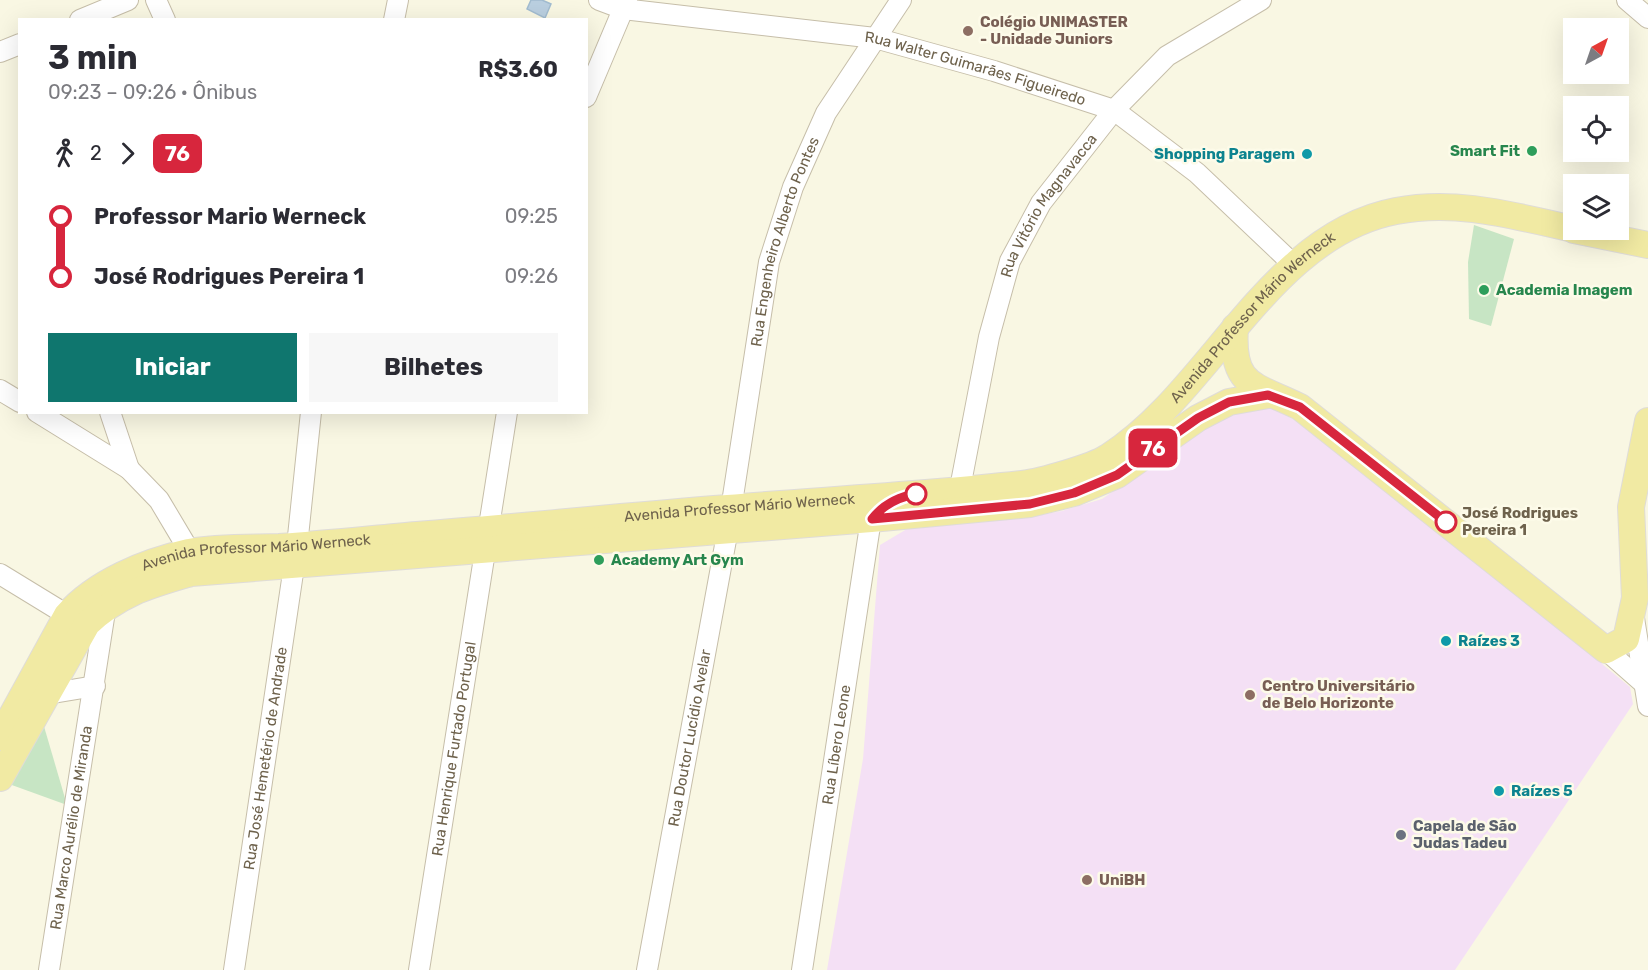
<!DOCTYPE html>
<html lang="pt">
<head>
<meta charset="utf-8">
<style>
	:root { --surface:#fff; --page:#f7f7f7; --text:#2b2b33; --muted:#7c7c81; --accent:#0f766e }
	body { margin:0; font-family:Rubik,sans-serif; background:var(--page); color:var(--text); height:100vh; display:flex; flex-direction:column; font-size:22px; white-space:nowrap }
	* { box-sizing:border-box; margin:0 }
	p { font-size:20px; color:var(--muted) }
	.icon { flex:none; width:33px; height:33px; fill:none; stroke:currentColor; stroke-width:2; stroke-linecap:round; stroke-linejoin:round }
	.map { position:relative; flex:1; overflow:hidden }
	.details { position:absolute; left:18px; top:18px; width:570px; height:396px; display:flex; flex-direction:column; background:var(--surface); border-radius:0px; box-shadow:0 6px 24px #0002 }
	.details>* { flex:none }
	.badge { padding:0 12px; border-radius:9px; font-size:21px; line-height:39px }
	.needle { width:39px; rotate:40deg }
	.controls { position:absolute; left:1563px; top:18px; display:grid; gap:12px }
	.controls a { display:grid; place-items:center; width:66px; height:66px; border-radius:0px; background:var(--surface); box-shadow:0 6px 24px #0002; font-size:30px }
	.map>.badge { position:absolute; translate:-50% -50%; box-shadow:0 0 0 3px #fff }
	.legs { display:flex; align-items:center; gap:9px; height:66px; padding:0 30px; font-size:20px }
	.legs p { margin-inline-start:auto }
	.headline { display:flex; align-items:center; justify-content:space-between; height:102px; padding:0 30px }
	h1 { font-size:33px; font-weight:700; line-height:45px }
	.button { display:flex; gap:12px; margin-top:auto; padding:12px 30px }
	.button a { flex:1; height:69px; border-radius:0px; background:var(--accent); color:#fff; font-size:24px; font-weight:700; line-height:69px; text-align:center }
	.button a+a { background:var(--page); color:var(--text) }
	ul { padding:0 30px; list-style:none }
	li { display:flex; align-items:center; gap:21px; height:60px; font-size:22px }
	li i { display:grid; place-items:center; width:9px; height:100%; margin:0 8px; background:currentColor }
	li i::after { content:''; width:15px; height:15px; margin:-8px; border:4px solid; border-radius:50%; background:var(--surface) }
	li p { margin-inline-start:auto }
	li:first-child i { background:linear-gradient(#0000 50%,currentColor 0) }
	li:last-child i { background:linear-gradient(currentColor 50%,#0000 0) }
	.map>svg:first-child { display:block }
	.education { fill:#f4e0f5 }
	.green { fill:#c7e5c4 }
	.water { fill:#bacfe0; stroke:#a2bcd0; stroke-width:1.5 }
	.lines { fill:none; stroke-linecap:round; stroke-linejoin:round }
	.minor-casing { stroke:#c6bea9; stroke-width:22 }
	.major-casing { stroke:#dfdcd8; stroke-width:28 }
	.minor { stroke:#fff; stroke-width:20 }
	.major { stroke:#f1eaa3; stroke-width:26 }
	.line-1-casing { stroke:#fff; stroke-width:14 }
	.line-1 { stroke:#d7263d; stroke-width:9 }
	.education-dot { fill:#8d6e63; stroke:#fdfbe9; stroke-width:2 }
	.leisure-dot { fill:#2e9e5b; stroke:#fdfbe9; stroke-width:2 }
	.culture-dot { fill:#0f9aa8; stroke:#fdfbe9; stroke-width:2 }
	.stop-1-dot { fill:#fff; stroke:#d7263d; stroke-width:3 }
	.worship-dot { fill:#6b7280; stroke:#fdfbe9; stroke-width:2 }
	.labels { text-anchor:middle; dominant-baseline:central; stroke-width:5; stroke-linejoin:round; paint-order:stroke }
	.education-label { font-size:15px; font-weight:bold; fill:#785e54; stroke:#fdfbe9; text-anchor:start }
	.street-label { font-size:15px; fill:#6e624c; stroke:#fdfbe9 }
	.leisure-label { font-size:15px; font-weight:bold; fill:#27864d; stroke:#fdfbe9; text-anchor:start }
	.culture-label { font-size:15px; font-weight:bold; fill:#0d838f; stroke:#fdfbe9; text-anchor:start }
	.stop-label { font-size:15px; font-weight:bold; fill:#6e624c; stroke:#fdfbe9; text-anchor:start }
	.worship-label { font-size:15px; font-weight:bold; fill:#5b616d; stroke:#fdfbe9; text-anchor:start }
</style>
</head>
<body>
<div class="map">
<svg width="1648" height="970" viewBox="0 0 1648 970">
	<rect width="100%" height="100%" fill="#f9f7e3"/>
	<path class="education" d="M1246 409H1275L1294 420 1473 557 1630 687 1633 704 1455 970H827L863 759 880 545 922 520 1031 517 1062 511 1102 499 1227 413Z"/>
	<g class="green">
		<path d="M1474 225 1514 239 1491 326 1469 319 1468 262Z"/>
		<path d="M43 723 67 805 9 784Z"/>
	</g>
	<path class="water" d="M531 0H542L551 4 545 18 527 9Z"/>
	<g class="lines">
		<g class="minor-casing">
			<g id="minor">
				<path d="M156 0 165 20"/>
				<path id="s1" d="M599 0 623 9 875 38 994 71 1114 110 1197 173 1294 265"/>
				<path d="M1627 0 1648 18"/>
				<path d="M80 20 128 0"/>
				<path d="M394 20 398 0"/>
				<path d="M0 52 20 44"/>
				<path d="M586 97 627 0"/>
				<path d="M0 390 20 402"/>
				<path d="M37 412 129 469 159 500 190 552"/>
				<path d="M110 412 129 469"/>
				<path id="s2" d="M960 488 989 337 1010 261 1041 203 1114 110 1167 56 1261 0"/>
				<path d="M0 574 67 615"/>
				<path d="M1634 618 1648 706"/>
				<path d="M1606 650 1648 687"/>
				<path d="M47 694 95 686"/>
				<path id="s3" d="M49 970 106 605"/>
				<path id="s4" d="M234 970 297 546 311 412"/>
				<path id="s5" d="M419 970 507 412"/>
				<path id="s6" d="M647 970 728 529 769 262 793 187 826 113 901 0"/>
				<path id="s7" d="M802 970 871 519"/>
			</g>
		</g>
		<g class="major-casing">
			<g id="major">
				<path d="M1574 230 1648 245"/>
				<path d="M1235 327C1231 388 1254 384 1300 407L1606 650 1626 639 1635 598 1631 507 1648 421"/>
				<path id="s8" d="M0 737 67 615C96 582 145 562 189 552 217 547 249 548 279 547 325 544 371 539 417 535 521 527 624 516 728 508 826 500 924 495 1022 484 1040 482 1093 467 1108 457 1211 392 1269 235 1396 211 1457 199 1514 216 1574 229"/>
				<path d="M0 778 87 624C119 593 150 585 191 573L871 519 1030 504 1074 493 1117 475 1198 418 1229 402 1268 395"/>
			</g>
		</g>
		<use href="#minor" class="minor"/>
		<use href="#major" class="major"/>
	</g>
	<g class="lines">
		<g class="line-1-casing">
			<path id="line-1" d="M916 494C898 497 883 505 872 519L1030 504 1074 493 1117 475 1198 418 1229 402 1268 395 1300 407 1446 522"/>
		</g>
		<use href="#line-1" class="line-1"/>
	</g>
	<g class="education-dot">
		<circle cx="968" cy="31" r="6"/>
		<circle cx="1250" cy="695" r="6"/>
		<circle cx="1087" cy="880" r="6"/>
	</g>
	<g class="leisure-dot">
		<circle cx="1532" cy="151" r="6"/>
		<circle cx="1484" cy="290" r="6"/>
		<circle cx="599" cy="560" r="6"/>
	</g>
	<g class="culture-dot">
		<circle cx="1307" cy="154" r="6"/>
		<circle cx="1446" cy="641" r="6"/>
		<circle cx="1499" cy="791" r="6"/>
	</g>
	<g class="stop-1-dot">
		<circle cx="916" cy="494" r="10"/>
		<circle cx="1446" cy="522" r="10"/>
	</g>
	<circle class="worship-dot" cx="1401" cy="835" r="6"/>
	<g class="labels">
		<g class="education-label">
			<text x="980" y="22">Colégio UNIMASTER<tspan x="980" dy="17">- Unidade Juniors</tspan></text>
			<text x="1262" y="686">Centro Universitário<tspan x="1262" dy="17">de Belo Horizonte</tspan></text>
			<text x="1099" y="880">UniBH</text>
		</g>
		<g class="street-label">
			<text stroke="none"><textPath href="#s1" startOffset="384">Rua Walter Guimarães Figueiredo</textPath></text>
			<text stroke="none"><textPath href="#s2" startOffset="300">Rua Vitório Magnavacca</textPath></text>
			<text stroke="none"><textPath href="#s6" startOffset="742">Rua Engenheiro Alberto Pontes</textPath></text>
			<text stroke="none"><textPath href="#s8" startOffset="1407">Avenida Professor Mário Werneck</textPath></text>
			<text stroke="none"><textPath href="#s8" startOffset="831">Avenida Professor Mário Werneck</textPath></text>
			<text stroke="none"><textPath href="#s8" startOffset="345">Avenida Professor Mário Werneck</textPath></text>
			<text stroke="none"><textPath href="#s6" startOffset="236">Rua Doutor Lucídio Avelar</textPath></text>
			<text stroke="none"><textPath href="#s7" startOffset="228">Rua Líbero Leone</textPath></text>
			<text stroke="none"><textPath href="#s5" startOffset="224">Rua Henrique Furtado Portugal</textPath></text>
			<text stroke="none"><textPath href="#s4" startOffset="214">Rua José Hemetério de Andrade</textPath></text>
			<text stroke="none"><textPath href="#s3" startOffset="144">Rua Marco Aurélio de Miranda</textPath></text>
		</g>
		<g class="leisure-label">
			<text x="1520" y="151" text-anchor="end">Smart Fit</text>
			<text x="1496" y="290">Academia Imagem</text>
			<text x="611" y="560">Academy Art Gym</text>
		</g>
		<g class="culture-label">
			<text x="1295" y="154" text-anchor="end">Shopping Paragem</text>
			<text x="1458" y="641">Raízes 3</text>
			<text x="1511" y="791">Raízes 5</text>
		</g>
		<g class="stop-label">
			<text x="1462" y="513">José Rodrigues<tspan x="1462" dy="17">Pereira 1</tspan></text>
		</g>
		<g class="worship-label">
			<text x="1413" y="826">Capela de São<tspan x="1413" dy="17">Judas Tadeu</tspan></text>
		</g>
	</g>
</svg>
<div class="controls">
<a><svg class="needle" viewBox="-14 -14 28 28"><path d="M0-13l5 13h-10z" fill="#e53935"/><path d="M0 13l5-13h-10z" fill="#7c7c81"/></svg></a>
<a><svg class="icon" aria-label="locate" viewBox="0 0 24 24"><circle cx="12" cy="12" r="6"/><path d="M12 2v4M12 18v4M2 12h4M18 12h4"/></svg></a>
<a><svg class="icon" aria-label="layers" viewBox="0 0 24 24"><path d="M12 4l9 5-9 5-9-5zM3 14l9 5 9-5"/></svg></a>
</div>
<b class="badge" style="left:1153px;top:448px;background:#d7263d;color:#fff">76</b>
<section class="details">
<div class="headline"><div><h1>3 min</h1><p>09:23 – 09:26 · Ônibus</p></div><b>R$3.60</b></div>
<div class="legs"><svg class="icon" aria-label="walk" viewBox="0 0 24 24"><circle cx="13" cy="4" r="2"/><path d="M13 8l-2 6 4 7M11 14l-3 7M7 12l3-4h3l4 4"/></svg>2<svg class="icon" aria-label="forward" viewBox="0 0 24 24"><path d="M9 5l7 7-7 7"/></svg><b class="badge" style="background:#d7263d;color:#fff">76</b></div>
<ul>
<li><i style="color:#d7263d"></i><b>Professor Mario Werneck</b><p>09:25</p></li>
<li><i style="color:#d7263d"></i><b>José Rodrigues Pereira 1</b><p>09:26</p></li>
</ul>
<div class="button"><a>Iniciar</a><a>Bilhetes</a></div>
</section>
</div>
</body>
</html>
